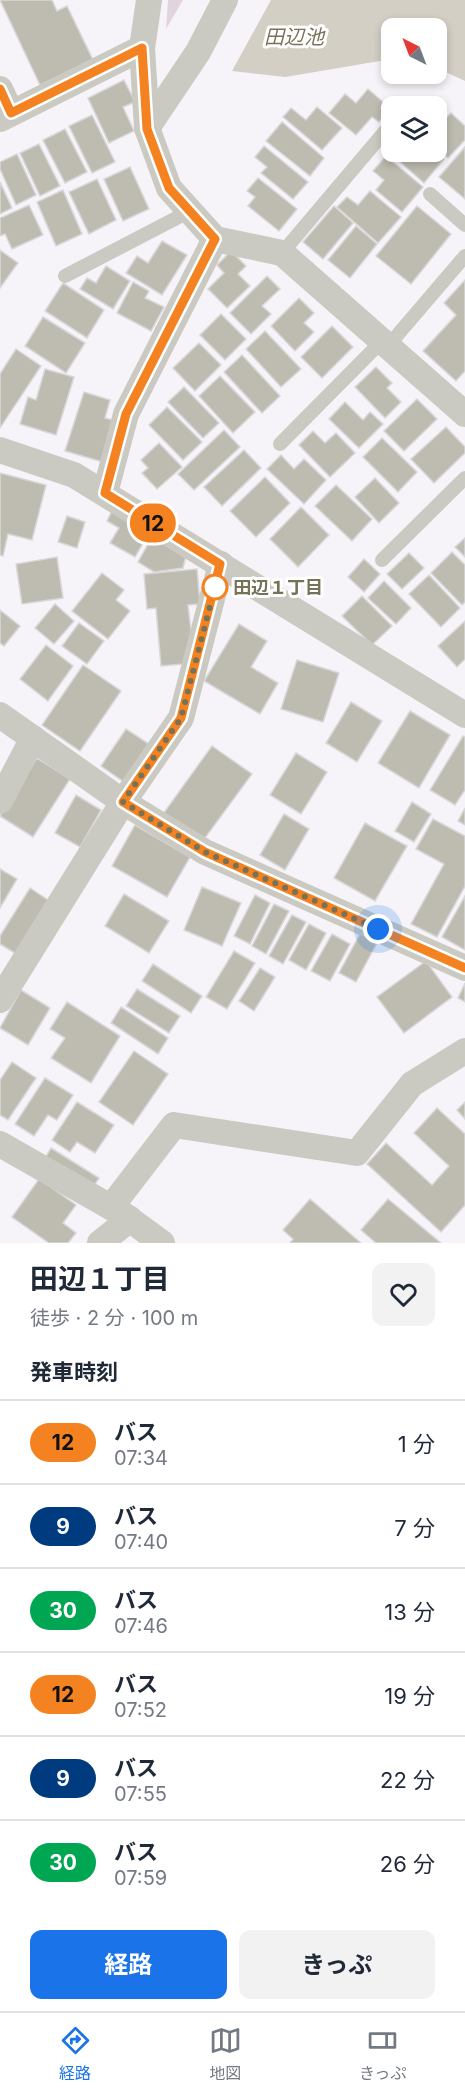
<!DOCTYPE html>
<html lang="ja">
<head>
<meta charset="utf-8">
<style>
	:root { --surface:#fff; --page:#f2f2f3; --text:#1f2937; --muted:#747a83; --line:#e0e1e3; --accent:#1a73e8 }
	body { margin:0; font-family:Inter,"Noto Sans JP",sans-serif; background:var(--page); color:var(--text); height:100vh; display:flex; flex-direction:column; font-size:22px; white-space:nowrap }
	* { box-sizing:border-box; margin:0 }
	p { font-size:20px; color:var(--muted) }
	.icon { flex:none; width:33px; height:33px; fill:none; stroke:currentColor; stroke-width:2; stroke-linecap:round; stroke-linejoin:round }
	.map { position:relative; height:1243px; overflow:hidden }
	.details { display:flex; flex-direction:column; background:var(--surface); flex:1 }
	.details>* { flex:none }
	.badge { padding:0 12px; border-radius:20px; font-size:21px; line-height:39px }
	.needle { width:39px; rotate:318deg }
	.controls { position:absolute; left:381px; top:18px; display:grid; gap:12px }
	.controls a { display:grid; place-items:center; width:66px; height:66px; border-radius:12px; background:var(--surface); box-shadow:0 3px 9px #0003; font-size:30px }
	.you { position:absolute; width:30px; height:30px; margin:-15px; border:4px solid #fff; border-radius:50%; background:#1a73e8; box-shadow:0 0 0 9px #1a73e833 }
	.map>.badge { position:absolute; translate:-50% -50%; box-shadow:0 0 0 3px #fff }
	h2 { padding:0 30px; font-size:22px; line-height:54px }
	.round { display:grid; place-items:center; flex:none; width:63px; height:63px; border-radius:12px; background:var(--page) }
	.head { display:flex; align-items:center; justify-content:space-between; height:102px; padding:0 30px }
	h1 { font-size:28px; font-weight:700; line-height:45px }
	.cta { display:flex; gap:12px; margin-top:auto; padding:12px 30px }
	.cta a { flex:1; height:69px; border-radius:12px; background:var(--accent); color:#fff; font-size:24px; font-weight:700; line-height:69px; text-align:center }
	.cta a+a { background:var(--page); color:var(--text) }
	ul { padding:0; list-style:none }
	li { display:flex; align-items:center; gap:18px; height:84px; padding:0 30px; border-top:2px solid var(--line) }
	li div { flex:1 }
	li b { display:block; font-size:22px }
	li em { font-style:normal }
	li .badge { min-width:66px; font-weight:700; text-align:center }
	.tab-bar { display:flex; justify-content:space-around; align-items:center; height:84px; border-top:2px solid var(--line); background:var(--surface); font-size:16px; color:var(--muted) }
	.tab-bar a { display:grid; justify-items:center; gap:3px }
	.tab-bar .selected { color:var(--accent) }
	.map>svg:first-child { display:block }
	.green { fill:#e0d5df }
	.water { fill:#d3cfc5 }
	.building { fill:#bebcb0; stroke:#d8d7d9; stroke-width:1.5 }
	.lines { fill:none; stroke-linecap:round; stroke-linejoin:round }
	.service { stroke:#cbcac2; stroke-width:14 }
	.minor { stroke:#cbcac2; stroke-width:26 }
	.line-casing { stroke:#fff; stroke-width:14 }
	.line { stroke:#f58220; stroke-width:9 }
	.walk { stroke:#757258; stroke-width:6; stroke-dasharray:0 10.8 }
	.stop-dot { fill:#fff; stroke:#f58220; stroke-width:3 }
	.labels { text-anchor:middle; dominant-baseline:central; stroke-width:6; stroke-linejoin:round; paint-order:stroke }
	.stop-label { font-size:18px; font-weight:bold; fill:#757258; stroke:#fff; text-anchor:start }
	.water-label { font-size:20px; font-style:italic; fill:#7c725c; stroke:#fff }
</style>
</head>
<body>
<div class="map">
<svg width="465" height="1243" viewBox="0 0 465 1243">
	<rect width="100%" height="100%" fill="#f6f4f8"/>
	<path class="green" d="M168 0H183L166 29Z"/>
	<path class="water" d="M271 0H465V81L437 68 436 28H392L391 62 380 61 285 77 232 71Z"/>
	<g class="building">
		<path d="M0 0H52L57 11 67 6 93 60 40 85Z"/>
		<path d="M124 80 135 102 123 107 134 131 109 143 88 98Z"/>
		<path d="M368 89 390 108 379 122 372 117 356 135 329 113 345 94 356 103Z"/>
		<path d="M317 107 342 128 322 150 283 117 291 108 306 120Z"/>
		<path d="M451 113 465 126V140L448 158 436 148V116L442 122Z"/>
		<path d="M92 115 115 162 92 173 69 126Z"/>
		<path d="M282 122 324 158 310 176 266 141Z"/>
		<path d="M65 129 87 172 65 183 43 140Z"/>
		<path d="M39 144 60 186 40 196 20 153Z"/>
		<path d="M264 146 308 182 293 199 261 173 267 167 255 157Z"/>
		<path d="M465 147V199L439 177Z"/>
		<path d="M405 152H435L444 159 424 183 398 160Z"/>
		<path d="M17 154 36 195 16 205 0 169V162Z"/>
		<path d="M386 156 423 187 402 212 376 190 384 180 373 171Z"/>
		<path d="M130 167 149 209 123 221 104 179Z"/>
		<path d="M258 178 297 209 279 231 248 206 255 197 247 191Z"/>
		<path d="M97 179 116 220 89 234 69 192Z"/>
		<path d="M0 182 12 208 0 214Z"/>
		<path d="M63 190 82 234 56 246 37 202Z"/>
		<path d="M370 191 401 217 378 243 337 207 347 197 358 205Z"/>
		<path d="M29 205 43 235 12 249 5 234 0 236V218Z"/>
		<path d="M334 206 353 223 323 259 303 242Z"/>
		<path d="M417 206 451 234 411 284 376 256Z"/>
		<path d="M356 226 377 244 350 278 328 260Z"/>
		<path d="M162 241 187 255 162 295 126 273 137 256 148 263Z"/>
		<path d="M0 250 18 263 0 288Z"/>
		<path d="M231 251 246 266 238 274 250 286 227 308 208 289 224 273 217 265Z"/>
		<path d="M106 266 130 281 113 309 80 289 87 278 96 283Z"/>
		<path d="M267 276 280 289 262 306 271 314 251 334 230 313Z"/>
		<path d="M465 280V371L456 381 423 351 456 315 444 303Z"/>
		<path d="M133 282 149 291 145 298 164 307 151 331 117 313Z"/>
		<path d="M63 283 104 310 87 338 45 311Z"/>
		<path d="M299 298 314 313 304 323 314 332 295 351 271 326Z"/>
		<path d="M221 314 246 339 225 360 200 335Z"/>
		<path d="M43 317 85 343 66 373 25 346Z"/>
		<path d="M332 326 353 347 322 378 301 357Z"/>
		<path d="M265 331 301 369 281 387 246 349Z"/>
		<path d="M199 343 221 365 195 391 173 368Z"/>
		<path d="M16 349 41 366 0 428V374Z"/>
		<path d="M242 355 280 396 262 413 224 372Z"/>
		<path d="M376 367 392 383 387 388 401 402 385 418 355 387Z"/>
		<path d="M45 369 74 377 56 435 20 424 28 397 36 400Z"/>
		<path d="M220 376 255 412 233 433 199 396Z"/>
		<path d="M184 387 219 423 203 438 168 402Z"/>
		<path d="M84 392 110 400 105 418 116 421 103 462 65 451Z"/>
		<path d="M417 399 437 419 404 451 384 431Z"/>
		<path d="M345 402 363 420 370 412 383 424 359 448 329 419Z"/>
		<path d="M167 407 202 442 183 460 149 425Z"/>
		<path d="M446 427 465 447V453L434 483 411 459Z"/>
		<path d="M224 430 240 447 194 490 178 474Z"/>
		<path d="M313 431 325 443 336 433 355 453 330 477 299 445Z"/>
		<path d="M382 438 417 472 398 492 363 457Z"/>
		<path d="M159 443 182 467 157 489 142 473 148 468 141 460Z"/>
		<path d="M244 450 261 468 222 506 204 487Z"/>
		<path d="M281 455 294 469 304 459 326 480 304 504 267 469Z"/>
		<path d="M0 473 46 485 32 540 8 534 3 556 0 555Z"/>
		<path d="M265 477 290 503 256 537 230 511Z"/>
		<path d="M375 478 399 503 379 523 355 497Z"/>
		<path d="M336 485 372 519 352 541 315 506Z"/>
		<path d="M301 507 329 535 298 567 270 539Z"/>
		<path d="M112 511 150 531 135 557 110 543 119 528 107 521Z"/>
		<path d="M67 516 85 522 77 548 58 542Z"/>
		<path d="M152 537 186 556 183 568 154 572 138 562Z"/>
		<path d="M465 538V557L455 547Z"/>
		<path d="M452 552 465 565V602L462 605 431 573Z"/>
		<path d="M409 553 424 568 402 589 387 574Z"/>
		<path d="M57 557 63 598 22 604 16 564Z"/>
		<path d="M364 559 380 574 364 592 348 577Z"/>
		<path d="M197 569 200 604 188 605 191 631 184 664 161 666 156 608 147 609 144 574Z"/>
		<path d="M102 573 124 590 116 600 130 611 108 639 72 611Z"/>
		<path d="M429 575 460 608 441 627 409 594Z"/>
		<path d="M384 581 411 608 396 624 368 598Z"/>
		<path d="M362 596 392 626 372 645 342 616Z"/>
		<path d="M55 604 74 621 54 644 35 628Z"/>
		<path d="M0 610 20 626 4 646 0 643Z"/>
		<path d="M465 621V659L457 667 438 646Z"/>
		<path d="M79 623 104 641 87 664 62 646Z"/>
		<path d="M239 624 267 641 251 667 278 683 260 714 204 681Z"/>
		<path d="M46 645 73 666 48 701 20 679Z"/>
		<path d="M297 660 339 673 323 722 281 709Z"/>
		<path d="M83 665 121 691 80 751 42 725Z"/>
		<path d="M351 702 382 721 357 762 326 743Z"/>
		<path d="M410 711 450 735 419 788 378 763Z"/>
		<path d="M126 729 149 744 124 782 101 766Z"/>
		<path d="M463 736 465 737V790L455 805 430 790Z"/>
		<path d="M212 746 252 774 202 842 163 814Z"/>
		<path d="M296 753 327 772 301 814 270 795Z"/>
		<path d="M37 758 70 779 33 837 0 816Z"/>
		<path d="M76 795 101 810 80 847 55 833Z"/>
		<path d="M412 802 431 814 414 842 395 831Z"/>
		<path d="M465 808V825L458 821Z"/>
		<path d="M284 814 309 829 285 870 260 855Z"/>
		<path d="M433 819 465 836V886L437 937 411 924 444 864 416 849Z"/>
		<path d="M365 823 407 846 375 901 334 878Z"/>
		<path d="M135 825 190 857 167 897 112 866Z"/>
		<path d="M0 869 17 879 0 908Z"/>
		<path d="M202 887 241 903 222 946 184 930Z"/>
		<path d="M30 888 51 902 18 955 0 944V936Z"/>
		<path d="M124 894 169 921 149 953 105 926Z"/>
		<path d="M255 895 270 903 250 944 234 936Z"/>
		<path d="M465 896V950L442 937Z"/>
		<path d="M274 904 289 911 266 954 252 946Z"/>
		<path d="M292 915 306 922 283 964 269 956Z"/>
		<path d="M309 924 326 933 306 970 289 960Z"/>
		<path d="M361 932 378 941 356 982 339 973Z"/>
		<path d="M332 934 350 944 330 981 311 971Z"/>
		<path d="M234 951 255 963 227 1009 206 997Z"/>
		<path d="M426 961 452 997 404 1033 377 997Z"/>
		<path d="M153 964 202 996 191 1013 142 981Z"/>
		<path d="M260 968 275 977 254 1011 239 1001Z"/>
		<path d="M465 983V1002L458 998Z"/>
		<path d="M137 989 180 1016 169 1033 126 1006Z"/>
		<path d="M21 990 50 1008 28 1045 0 1028Z"/>
		<path d="M67 1002 120 1036 91 1083 51 1058 65 1038 50 1029Z"/>
		<path d="M121 1007 168 1038 158 1054 111 1023Z"/>
		<path d="M134 1051 168 1074 133 1125 99 1102Z"/>
		<path d="M12 1062 36 1078 8 1120 0 1115V1080Z"/>
		<path d="M45 1078 73 1095 57 1120 48 1115 34 1136 15 1124Z"/>
		<path d="M77 1102 114 1125 95 1153 77 1142 70 1152 52 1140Z"/>
		<path d="M465 1102V1119L457 1110Z"/>
		<path d="M437 1108 465 1134V1205L441 1232 367 1164 386 1143 432 1185 449 1166 414 1133Z"/>
		<path d="M51 1148 99 1178 92 1189 44 1160Z"/>
		<path d="M39 1179 76 1205 63 1223 76 1233 68 1243H49L12 1217Z"/>
		<path d="M310 1199 361 1243H290L293 1239 283 1230Z"/>
		<path d="M388 1199 441 1243H376L361 1230Z"/>
	</g>
	<g class="lines">
		<g class="service">
			<path d="M430 194 465 225"/>
			<path d="M282 253 392 123"/>
			<path d="M65 276 190 211"/>
			<path d="M388 346 465 256"/>
			<path d="M280 444 382 341"/>
			<path d="M382 560 465 478"/>
		</g>
		<g class="minor">
			<path d="M149 0 142 48 147 128 169 188 215 239 282 253 465 414"/>
			<path d="M0 89 11 113"/>
			<path d="M0 119 142 48"/>
			<path d="M147 128 198 52 225 0"/>
			<path d="M0 450 74 475 465 715"/>
			<path d="M105 493 126 414 215 239"/>
			<path d="M0 715 123 802 205 852 465 968"/>
			<path d="M0 801 33 738"/>
			<path d="M0 1000 123 802 181 718 221 564"/>
			<path d="M0 1144 121 1213 162 1243"/>
			<path d="M111 1207 174 1125 357 1153 412 1084 465 1051"/>
			<path d="M100 1243 130 1219"/>
		</g>
	</g>
	<g class="lines">
		<g class="line-casing">
			<path id="line" d="M0 89 11 113 142 48 147 129 169 188 215 239 126 414 105 493 220 564 181 718 123 802 205 852 465 968"/>
		</g>
		<use href="#line" class="line"/>
		<path class="walk" d="M215 587 181 718 123 802 205 852 378 929"/>
	</g>
	<circle class="stop-dot" cx="215" cy="587" r="12"/>
	<g class="labels">
		<g class="stop-label">
			<text x="233" y="587">田辺１丁目</text>
		</g>
		<g class="water-label">
			<text x="294" y="37">田辺池</text>
		</g>
	</g>
</svg>
<div class="controls">
<a><svg class="needle" viewBox="-14 -14 28 28"><path d="M0-13l5 13h-10z" fill="#e53935"/><path d="M0 13l5-13h-10z" fill="#747a83"/></svg></a>
<a><svg class="icon" aria-label="layers" viewBox="0 0 24 24"><path d="M12 4l9 5-9 5-9-5zM3 14l9 5 9-5"/></svg></a>
</div>
<div class="you" style="left:378px;top:929px"></div>
<b class="badge" style="left:153px;top:523px;background:#f58220;color:#111">12</b>
</div>
<section class="details">
<div class="head"><div><h1>田辺１丁目</h1><p>徒歩 · 2 分 · 100 m</p></div><a class="round"><svg class="icon" aria-label="heart" viewBox="0 0 24 24"><path d="M12 20l-8-8c-3-5 5-10 8-4 3-6 11-1 8 4z"/></svg></a></div>
<h2>発車時刻</h2>
<ul>
<li><span class="badge" style="background:#f58220;color:#111">12</span><div><b>バス</b><p>07:34</p></div><em>1 分</em></li>
<li><span class="badge" style="background:#003b80;color:#fff">9</span><div><b>バス</b><p>07:40</p></div><em>7 分</em></li>
<li><span class="badge" style="background:#00a651;color:#fff">30</span><div><b>バス</b><p>07:46</p></div><em>13 分</em></li>
<li><span class="badge" style="background:#f58220;color:#111">12</span><div><b>バス</b><p>07:52</p></div><em>19 分</em></li>
<li><span class="badge" style="background:#003b80;color:#fff">9</span><div><b>バス</b><p>07:55</p></div><em>22 分</em></li>
<li><span class="badge" style="background:#00a651;color:#fff">30</span><div><b>バス</b><p>07:59</p></div><em>26 分</em></li>
</ul>
<div class="cta"><a>経路</a><a>きっぷ</a></div>
</section>
<nav class="tab-bar">
<a class="selected"><svg class="icon" aria-label="directions" viewBox="0 0 24 24"><path d="M12 3l9 9-9 9-9-9zM9 14v-3h6M13 9l2 2-2 2"/></svg>経路</a>
<a><svg class="icon" aria-label="map" viewBox="0 0 24 24"><path d="M3 6l6-2 6 2 6-2v14l-6 2-6-2-6 2zM9 4v14M15 6v14"/></svg>地図</a>
<a><svg class="icon" aria-label="tickets" viewBox="0 0 24 24"><path d="M3 7h18v10H3zM15 7v10"/></svg>きっぷ</a>
</nav>
</body>
</html>
